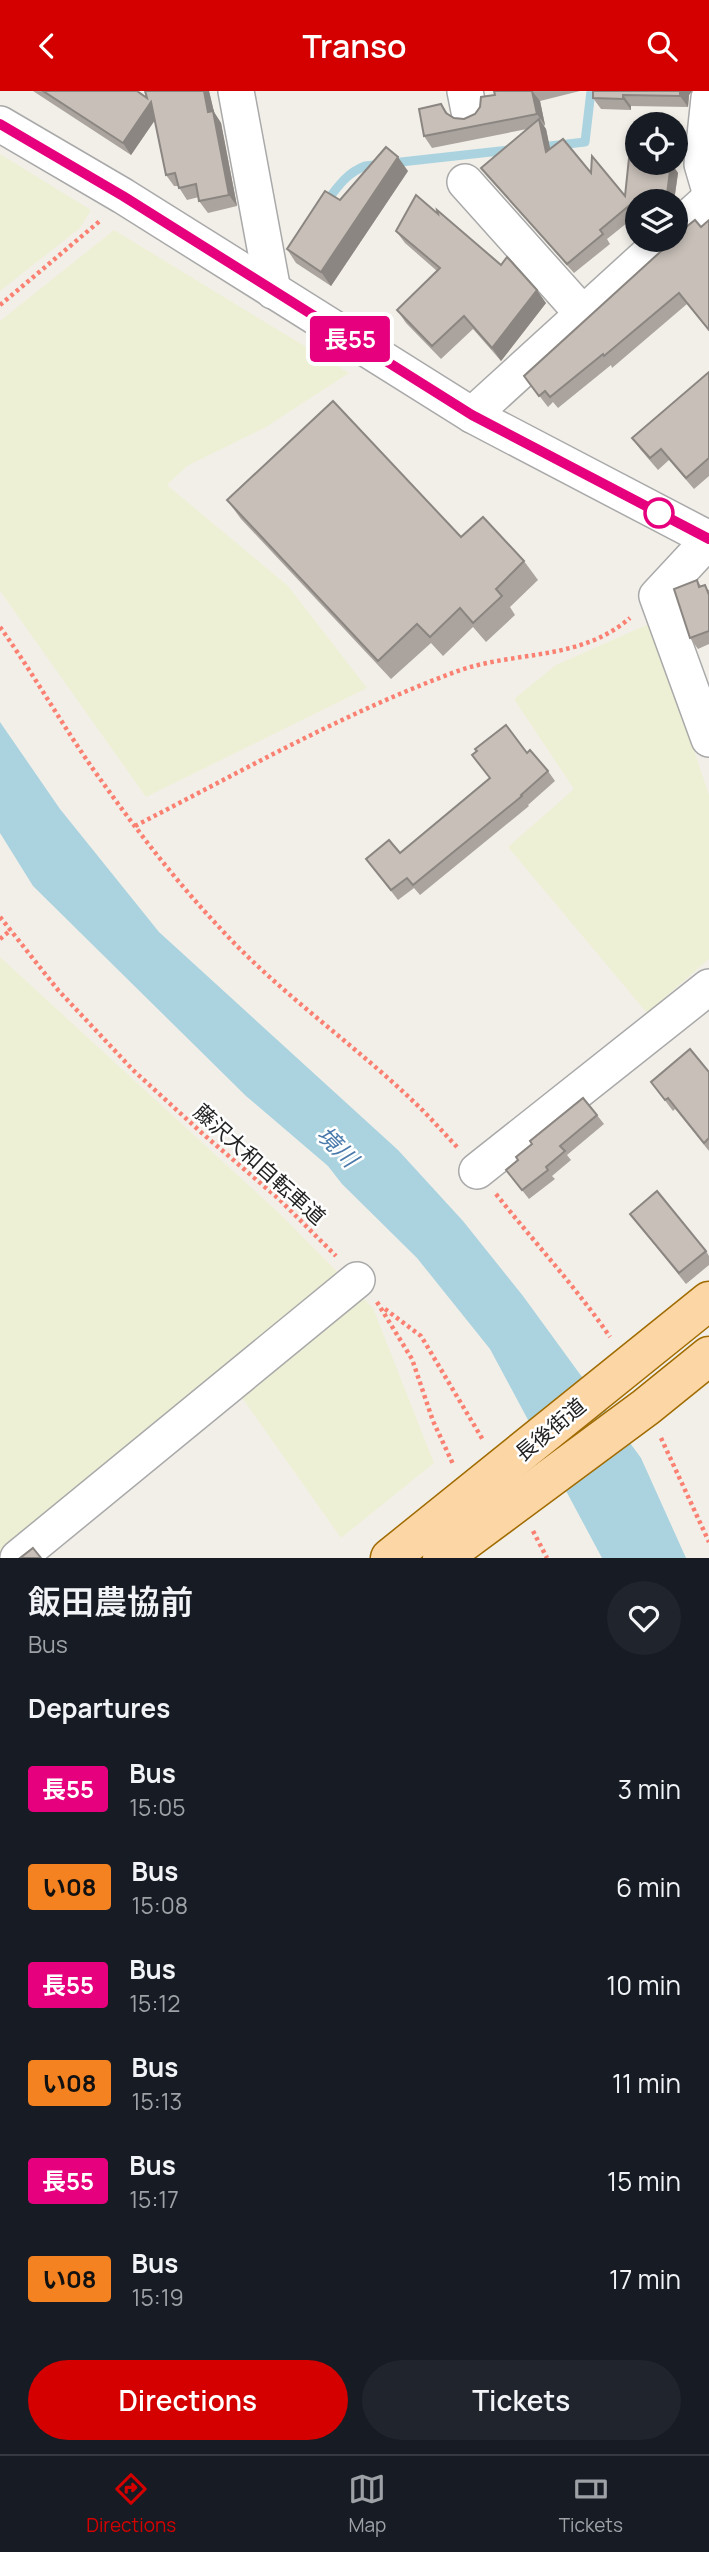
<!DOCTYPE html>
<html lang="en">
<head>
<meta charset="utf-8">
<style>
	:root { --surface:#171b24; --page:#20242c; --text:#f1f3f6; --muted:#9ea1a6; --line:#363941; --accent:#d40000 }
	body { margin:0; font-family:Manrope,"Noto Sans JP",sans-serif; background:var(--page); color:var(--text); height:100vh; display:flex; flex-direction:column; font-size:26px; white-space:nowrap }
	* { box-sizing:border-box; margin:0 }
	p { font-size:23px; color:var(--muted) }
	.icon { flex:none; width:38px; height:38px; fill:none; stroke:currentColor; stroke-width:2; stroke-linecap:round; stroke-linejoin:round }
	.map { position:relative; height:1467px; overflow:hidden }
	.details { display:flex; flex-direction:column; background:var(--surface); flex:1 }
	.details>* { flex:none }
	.badge { padding:0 14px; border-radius:5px; font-size:24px; line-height:46px }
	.controls { position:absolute; left:625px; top:21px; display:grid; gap:14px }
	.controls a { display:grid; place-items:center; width:63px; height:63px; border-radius:50%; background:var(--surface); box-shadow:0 4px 10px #0003; font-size:35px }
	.map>.badge { position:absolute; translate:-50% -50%; box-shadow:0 0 0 4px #fff }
	h2 { padding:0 28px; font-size:26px; line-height:63px }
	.round { display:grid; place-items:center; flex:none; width:74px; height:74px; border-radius:37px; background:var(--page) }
	.headline { display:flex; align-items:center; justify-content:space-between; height:119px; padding:0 28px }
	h1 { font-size:33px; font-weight:600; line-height:52px }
	.action { display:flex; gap:14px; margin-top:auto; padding:14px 28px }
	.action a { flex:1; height:80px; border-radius:42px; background:var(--accent); color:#fff; font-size:28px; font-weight:600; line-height:80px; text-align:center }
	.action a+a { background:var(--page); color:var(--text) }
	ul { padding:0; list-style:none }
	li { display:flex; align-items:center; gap:21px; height:98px; padding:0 28px }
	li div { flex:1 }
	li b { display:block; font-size:26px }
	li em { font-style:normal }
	li .badge { min-width:77px; font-weight:700; text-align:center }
	header { display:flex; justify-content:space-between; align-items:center; height:91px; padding:0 28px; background:var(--accent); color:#fff; font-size:32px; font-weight:600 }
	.tabs { display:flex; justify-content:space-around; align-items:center; height:98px; border-top:2px solid var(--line); background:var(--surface); font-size:19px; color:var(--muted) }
	.tabs a { display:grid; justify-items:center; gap:4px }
	.tabs .active { color:var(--accent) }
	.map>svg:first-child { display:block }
	.farmland { fill:#eef0d5 }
	.water { fill:#aad3df }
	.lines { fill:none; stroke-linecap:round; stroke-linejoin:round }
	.stream { stroke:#aad3df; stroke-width:9 }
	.minor-casing { stroke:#a9a9a9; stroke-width:38 }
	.major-casing { stroke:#a06b00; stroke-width:41 }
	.path { stroke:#fa8072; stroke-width:4.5; stroke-dasharray:3.5 3.5; stroke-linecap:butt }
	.minor { stroke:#fff; stroke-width:35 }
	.major { stroke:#fcd6a4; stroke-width:38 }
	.wall { fill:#aba49e }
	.shaded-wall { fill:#8b8681 }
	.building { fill:#c7bfb8; stroke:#8b8681; stroke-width:2 }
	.line-casing { stroke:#fff; stroke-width:16 }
	.line { stroke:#e6007e; stroke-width:10 }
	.stop-dot { fill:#fff; stroke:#e6007e; stroke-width:3.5 }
	.labels { text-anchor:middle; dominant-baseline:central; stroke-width:5; stroke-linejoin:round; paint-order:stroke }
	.street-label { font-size:21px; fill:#222; stroke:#fff }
	.water-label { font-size:23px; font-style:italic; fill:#4a7aab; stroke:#fff }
</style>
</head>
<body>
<header><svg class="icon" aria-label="back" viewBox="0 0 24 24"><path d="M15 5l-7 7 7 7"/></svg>Transo<svg class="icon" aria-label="search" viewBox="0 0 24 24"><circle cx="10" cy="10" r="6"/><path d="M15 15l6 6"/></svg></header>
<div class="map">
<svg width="709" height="1467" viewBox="0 0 709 1467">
	<rect width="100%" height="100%" fill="#f2efe9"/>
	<g class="farmland">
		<path d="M0 63 91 119 80 137 0 200Z"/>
		<path d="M114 139 349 282 266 336 187 375 167 394 288 495 367 597 146 706 0 500V230Z"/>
		<path d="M651 532 709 704V868L647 922 508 756 574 698 514 608 556 574Z"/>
		<path d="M0 866 279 1122 373 1217 434 1372 341 1447 240 1304 0 1467Z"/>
	</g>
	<path class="water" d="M0 631 60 718 159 841 398 1059 463 1130 523 1205 641 1367 686 1467H602L490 1258 417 1167 342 1093 328 1075 246 1005 33 795 0 742Z"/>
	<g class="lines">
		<g class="stream">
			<path d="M541 56 585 51 591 0"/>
			<path d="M324 114C336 98 346 82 365 75L509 59"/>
		</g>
		<g class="minor-casing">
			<g id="minor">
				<path d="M236 0 273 200"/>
				<path d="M465 0 469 20"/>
				<path d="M709 7 702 73 709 97"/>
				<path d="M0 33 123 105 472 324 709 448"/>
				<path d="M465 91 583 223"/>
				<path d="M676 138 709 108"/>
				<path d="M472 324 664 149"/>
				<path d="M709 449 657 505 709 648"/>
				<path d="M477 1080 709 896"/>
				<path d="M18 1467 357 1189"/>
			</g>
		</g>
		<g class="major-casing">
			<g id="major">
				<path d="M390 1467 709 1210"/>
				<path d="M442 1467 646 1316 709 1265"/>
			</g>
		</g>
		<g class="path">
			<path d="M0 214 101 129"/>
			<path d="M0 536C33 582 61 632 93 678 132 733 173 787 219 836 277 900 350 950 413 1010 428 1024 442 1040 457 1056"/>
			<path d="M135 735C240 681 344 622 455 581 514 559 579 571 630 527"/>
			<path d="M0 826 58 899 133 979 203 1043 279 1108 336 1165"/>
			<path d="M0 848 11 839"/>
			<path d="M496 1103C534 1151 576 1196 610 1246"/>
			<path d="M377 1211 412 1268 433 1330 453 1373"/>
			<path d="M385 1218 421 1245 483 1349"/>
			<path d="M661 1347 709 1451"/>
			<path d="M533 1440 547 1467"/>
		</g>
		<use href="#minor" class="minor"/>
		<use href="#major" class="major"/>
	</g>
	<g class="wall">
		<path d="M33 0H137L147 7 145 0H209L214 21 221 32 237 115 208 122 199 110V106L187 109 178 95H174L166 84 155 29 131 64Z"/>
		<path d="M494 0H580L540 10 545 34 544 35 546 38 550 58 591 82 625 105 671 72 678 82 674 110H637V124L607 148 610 153 574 182 488 86 481 77 527 38 432 57 424 45 441 13 449 24 454 27 464 28 475 23 495 4Z"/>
		<path d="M593 0H692L689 4 688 16 631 15V19L601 18 593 7Z"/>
		<path d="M408 80 331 195 296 172 287 158 340 109Z"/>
		<path d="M709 129V240L687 213 612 277 611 274 558 317 553 311 548 316 524 285Z"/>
		<path d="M396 140 546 212 501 270 473 238 441 268 406 232 397 219 437 180 405 152Z"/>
		<path d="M709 281V385L694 398 669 369 658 379 640 358 632 347Z"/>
		<path d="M227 409 461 446 524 470 538 489 510 516 515 524 486 551 473 536 443 565 431 552 391 588 241 428Z"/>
		<path d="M697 489 701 495 709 499V553L698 558 690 547Z"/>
		<path d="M527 662 548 680 555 690 528 714 529 715 420 804 414 797 398 809 366 768 400 762Z"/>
		<path d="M709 981V1060L675 1018 673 1020 651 991Z"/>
		<path d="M597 1024 604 1033 567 1064 571 1069 552 1085 555 1088 529 1108 506 1079Z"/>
		<path d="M630 1123 706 1160 709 1165V1174L686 1193Z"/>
	</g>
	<g class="shaded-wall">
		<path d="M204 0H209L214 21 221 32 237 115 229 104Z"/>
		<path d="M532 0 540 10 545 34 537 23Z"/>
		<path d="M680 0H692L689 4 688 16 680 5Z"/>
		<path d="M623 4 631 15V19L623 8Z"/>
		<path d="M151 11 159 23 131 64 123 52Z"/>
		<path d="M539 28 546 38 553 71 546 61Z"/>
		<path d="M398 66 408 80 331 195 321 181Z"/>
		<path d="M671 72 678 82 674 110H673L667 103Z"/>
		<path d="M537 199 546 212 501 270 492 257Z"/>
	</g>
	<g class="building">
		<path d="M43 0H137L147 7 145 0H204L208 21 213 20 229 104 199 110 196 93 179 97 175 82 166 84 151 11 123 52Z"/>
		<path d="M494 0H532L537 23 424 45 419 18 441 13 446 22 454 27 464 28 475 23 480 16 481 6 495 4Z"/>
		<path d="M593 0H680V5L623 4V8L593 7Z"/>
		<path d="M539 28 546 61 563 48 591 82 592 65 625 105 629 67 637 68V72H671L667 103 664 106 643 103 600 139 603 143 567 173 481 77Z"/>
		<path d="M386 56 398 66 321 181 287 158 325 100 340 109Z"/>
		<path d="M416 104 438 123 437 119 501 174 507 166 537 199 492 257 464 225 432 255 397 219 440 177 396 140Z"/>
		<path d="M695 129 701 136 709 129V239L679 202 604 265 603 263 550 306 545 300 539 305 524 285 670 152 672 149H676V144Z"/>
		<path d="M709 281V367L686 387 661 358 650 367 632 347Z"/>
		<path d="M333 310 461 446 483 426 524 470 496 498 502 505 473 532 460 517 430 546 417 533 378 570 227 409Z"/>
		<path d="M697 489 699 496 705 494 709 504V540L690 547 674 498Z"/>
		<path d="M506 634 527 662 530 659 548 680 521 704 522 705 413 794 407 787 391 799 366 768 389 749 400 762 490 687 472 664 477 660 475 658Z"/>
		<path d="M690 958 709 981V1047L704 1052 668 1007 665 1009 651 991Z"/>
		<path d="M583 1007 597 1024 560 1055 565 1060 546 1076 548 1079 522 1099 506 1079 518 1069 516 1066 532 1053 530 1050Z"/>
		<path d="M657 1100 706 1160 679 1182 630 1123Z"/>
		<path d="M33 1457 41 1467H20Z"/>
	</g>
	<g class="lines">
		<g class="line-casing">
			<path id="line" d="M0 33 123 105 472 324 709 448"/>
		</g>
		<use href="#line" class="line"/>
	</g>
	<circle class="stop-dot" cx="659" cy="422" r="14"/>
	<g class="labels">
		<g class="street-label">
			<text transform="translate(260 1073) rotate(42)">藤沢大和自転車道</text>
			<text transform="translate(550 1338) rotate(-40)">長後街道</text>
		</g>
		<g class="water-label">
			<text transform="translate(338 1055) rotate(45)">境川</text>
		</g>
	</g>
</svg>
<div class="controls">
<a><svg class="icon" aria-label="locate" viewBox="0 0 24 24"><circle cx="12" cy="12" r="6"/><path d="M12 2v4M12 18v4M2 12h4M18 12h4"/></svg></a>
<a><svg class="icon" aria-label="layers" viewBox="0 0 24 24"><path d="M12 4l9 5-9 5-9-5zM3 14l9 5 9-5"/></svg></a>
</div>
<b class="badge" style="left:350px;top:248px;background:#e6007e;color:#fff">長55</b>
</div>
<section class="details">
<div class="headline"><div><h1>飯田農協前</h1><p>Bus</p></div><a class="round"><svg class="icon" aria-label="heart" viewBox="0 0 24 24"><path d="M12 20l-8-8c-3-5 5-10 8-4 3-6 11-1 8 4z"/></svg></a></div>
<h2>Departures</h2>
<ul>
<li><span class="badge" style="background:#e6007e;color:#fff">長55</span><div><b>Bus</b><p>15:05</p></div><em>3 min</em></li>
<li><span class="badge" style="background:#f58220;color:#111">い08</span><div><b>Bus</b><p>15:08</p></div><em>6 min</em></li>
<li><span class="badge" style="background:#e6007e;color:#fff">長55</span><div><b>Bus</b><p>15:12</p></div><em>10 min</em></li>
<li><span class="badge" style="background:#f58220;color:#111">い08</span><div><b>Bus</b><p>15:13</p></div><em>11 min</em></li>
<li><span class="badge" style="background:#e6007e;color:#fff">長55</span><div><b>Bus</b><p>15:17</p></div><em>15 min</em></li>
<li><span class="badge" style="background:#f58220;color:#111">い08</span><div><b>Bus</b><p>15:19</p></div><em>17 min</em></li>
</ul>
<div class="action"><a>Directions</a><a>Tickets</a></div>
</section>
<nav class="tabs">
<a class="active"><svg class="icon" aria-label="directions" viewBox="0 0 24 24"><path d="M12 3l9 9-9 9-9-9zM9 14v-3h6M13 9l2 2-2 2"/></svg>Directions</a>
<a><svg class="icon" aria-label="map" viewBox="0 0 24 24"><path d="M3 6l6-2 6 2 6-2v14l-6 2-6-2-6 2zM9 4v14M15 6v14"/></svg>Map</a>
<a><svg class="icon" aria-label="tickets" viewBox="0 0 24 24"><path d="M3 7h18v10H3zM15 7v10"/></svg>Tickets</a>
</nav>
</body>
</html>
